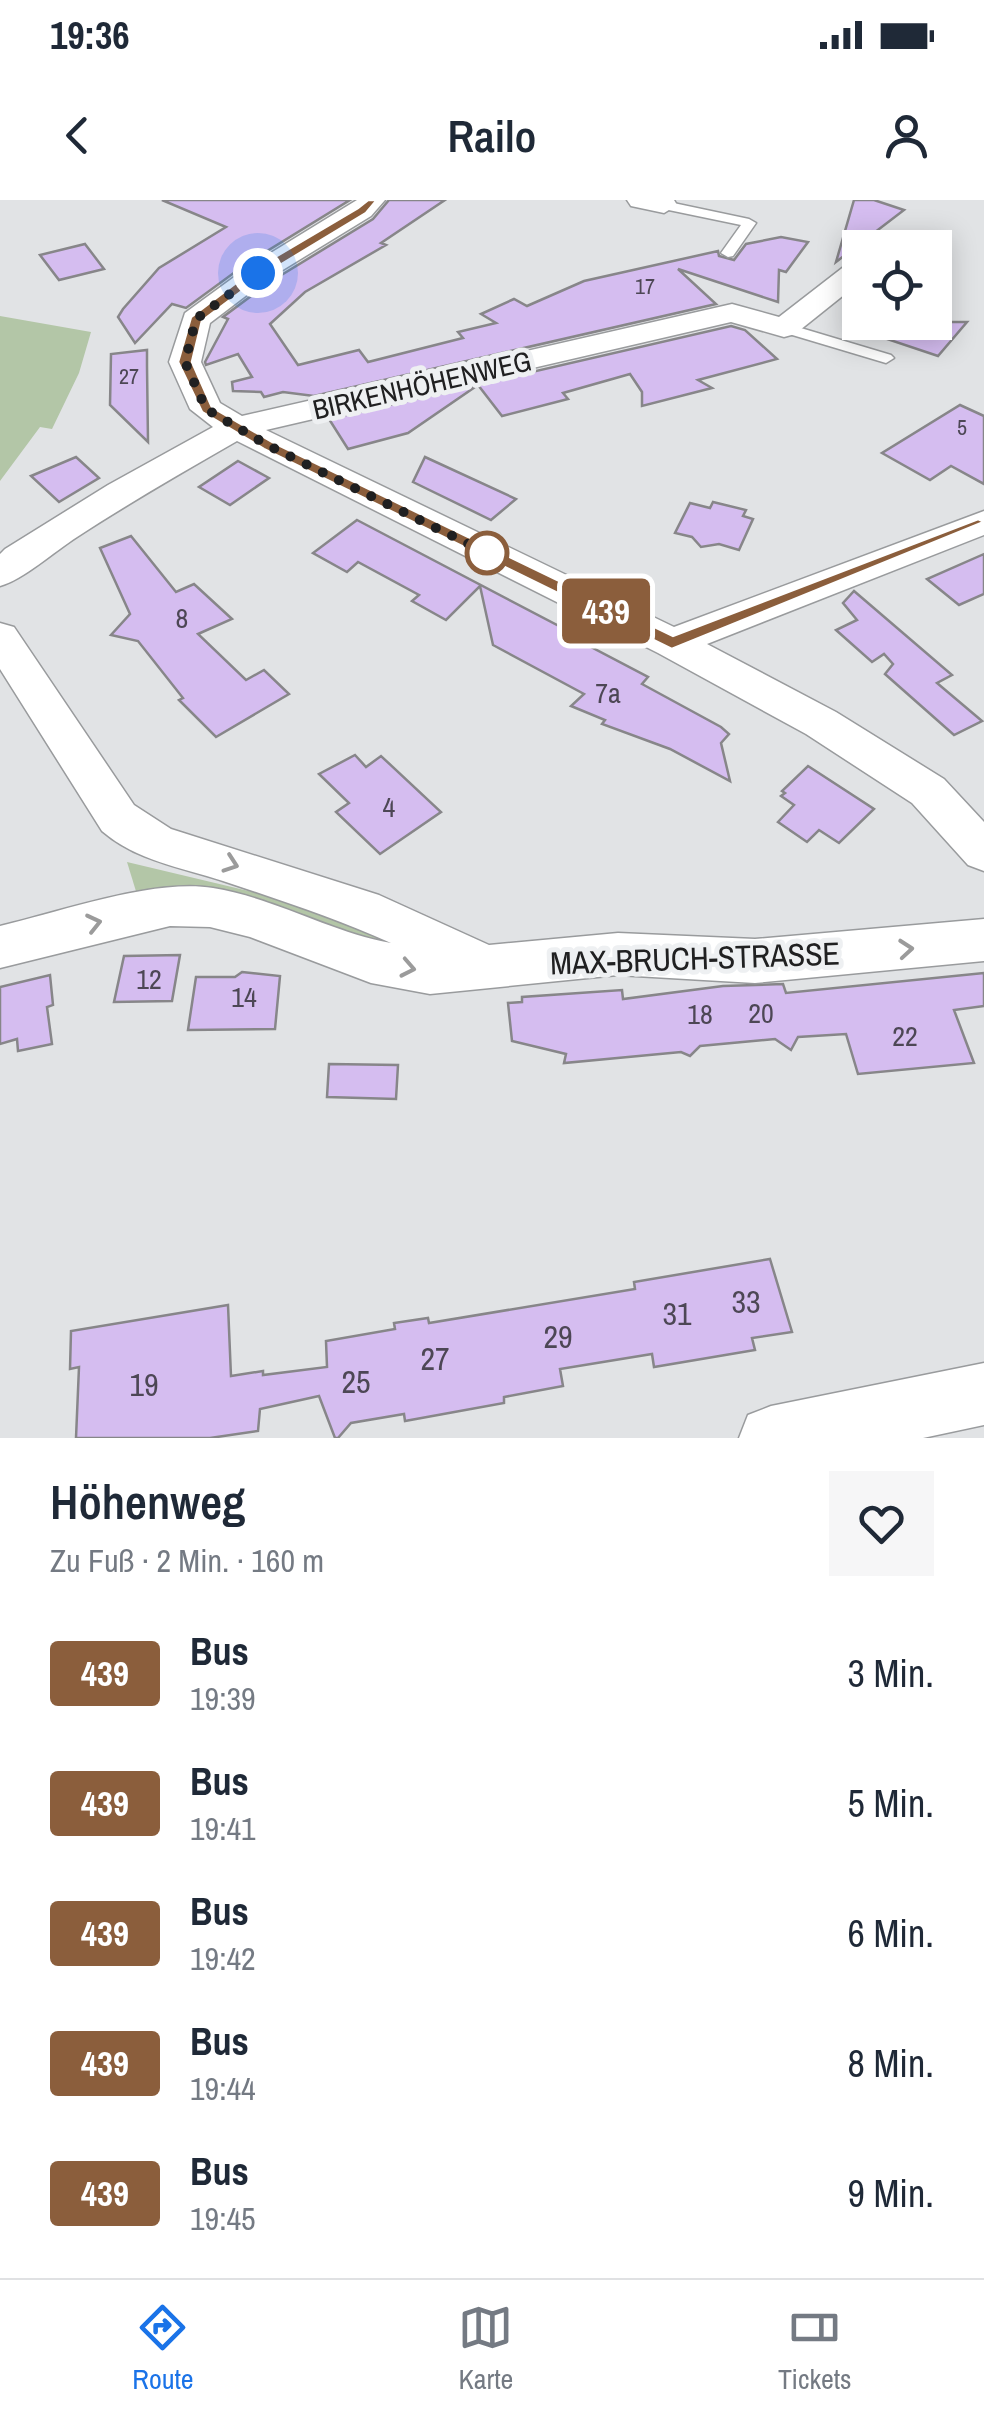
<!DOCTYPE html>
<html lang="de">
<head>
<meta charset="utf-8">
<style>
	:root { --surface:#fff; --page:#f6f6f7; --text:#1f2937; --muted:#747a83; --line:#e0e1e3; --accent:#1a73e8 }
	body { margin:0; font-family:"Archivo Narrow",sans-serif; background:var(--page); color:var(--text); height:100vh; display:flex; flex-direction:column; font-size:38px; white-space:nowrap }
	* { box-sizing:border-box; margin:0 }
	p { font-size:32px; color:var(--muted) }
	.icon { flex:none; width:55px; height:55px; fill:none; stroke:currentColor; stroke-width:2; stroke-linecap:round; stroke-linejoin:round }
	.map { position:relative; height:1238px; overflow:hidden }
	.side { display:flex; flex-direction:column; background:var(--surface); flex:1 }
	.side>* { flex:none }
	.badge { padding:0 20px; border-radius:8px; font-size:35px; line-height:65px }
	.controls { position:absolute; left:842px; top:30px; display:grid; gap:20px }
	.controls a { display:grid; place-items:center; width:110px; height:110px; border-radius:0px; background:var(--surface); box-shadow:0 5px 25px #0003; font-size:50px }
	.you { position:absolute; width:50px; height:50px; margin:-25px; border:8px solid #fff; border-radius:50%; background:#1a73e8; box-shadow:0 0 0 15px #1a73e833 }
	.map>.badge { position:absolute; translate:-50% -50%; box-shadow:0 0 0 5px #fff }
	.round { display:grid; place-items:center; flex:none; width:105px; height:105px; border-radius:0px; background:var(--page) }
	.overview { display:flex; align-items:center; justify-content:space-between; height:170px; padding:0 50px }
	h1 { font-size:48px; font-weight:600; line-height:75px }
	ul { padding:0; list-style:none }
	li { display:flex; align-items:center; gap:30px; height:130px; padding:0 50px }
	li div { flex:1 }
	li b { display:block; font-size:38px }
	li em { font-style:normal }
	li .badge { min-width:110px; font-weight:700; text-align:center }
	.status { display:flex; justify-content:space-between; align-items:center; height:70px; padding:0 50px; background:var(--surface); direction:ltr }
	.status svg { height:28px; fill:currentColor }
	header { display:flex; justify-content:space-between; align-items:center; height:130px; padding:0 50px; background:var(--surface); font-size:45px; font-weight:600 }
	.tabs { display:flex; justify-content:space-around; align-items:center; height:140px; border-top:2px solid var(--line); background:var(--surface); font-size:28px; color:var(--muted) }
	.tabs a { display:grid; justify-items:center; gap:5px }
	.tabs .on { color:var(--accent) }
	.map>svg:first-child { display:block }
	.green { fill:#b3c6a7 }
	.building { fill:#d5bdf0; stroke:#878689; stroke-width:2.5 }
	.lines { fill:none; stroke-linecap:round; stroke-linejoin:round }
	.lane-casing { stroke:#999b9d; stroke-width:3 }
	.street-casing { stroke:#999b9d; stroke-width:3 }
	.lane { fill:#fff; fill-rule:evenodd }
	.street { fill:#fff; fill-rule:evenodd }
	.oneway { stroke:#9b9b9b }
	.line { fill:#8b5e3c; stroke:#fff; stroke-width:2.5 }
	.walk { stroke:#202021; stroke-width:10; stroke-dasharray:0 18 }
	.stop-dot { fill:#fff; stroke:#8b5e3c; stroke-width:5 }
	.labels { text-anchor:middle; dominant-baseline:central; stroke-width:10; stroke-linejoin:round; paint-order:stroke }
	.far-number-label { font-size:22px; fill:#4d4755 }
	.far-street-label { font-size:28px; fill:#202021; stroke:#eef0f2 }
	.number-label { font-size:28px; fill:#4d4755 }
	.street-label { font-size:32px; fill:#202021; stroke:#eef0f2 }
	.near-number-label { font-size:32px; fill:#4d4755 }
</style>
</head>
<body>
<div class="status"><b>19:36</b><svg viewBox="0 0 49 12"><path d="M0 12V9h3v3zM5 12V6h3v6zM10 12V3h3v9zM15 12V0h3v12zM26 1h20v11H26zM47 4h2v5h-2z"/></svg></div>
<header><svg class="icon" aria-label="back" viewBox="0 0 24 24"><path d="M15 5l-7 7 7 7"/></svg>Railo<svg class="icon" aria-label="person" viewBox="0 0 24 24"><circle cx="12" cy="8" r="4"/><path d="M4 21q1-7 8-7t8 7"/></svg></header>
<div class="map">
<svg width="984" height="1238" viewBox="0 0 984 1238">
	<rect width="100%" height="100%" fill="#e1e3e5"/>
	<g class="green">
		<path d="M0 116 91 132 79 173 52 229 40 227 0 281Z"/>
		<path d="M127 662 266 695 421 750 139 701Z"/>
	</g>
	<g class="building">
		<path d="M162 0H350L246 64 186 108 172 104 135 143 118 117 123 109 159 68 226 27Z"/>
		<path d="M389 0H445L381 43 386 45 305 92 270 124 298 165 359 150 368 162 463 138 458 132 496 123 481 114 514 99 527 106 584 81 718 51 719 56 734 60 746 44 781 37 808 42 786 72 779 70 778 102 678 69 716 104 314 196 283 192 264 197 261 192 233 191 232 182 252 177 238 154 206 165 205 162 228 119 223 117 270 82 373 19Z"/>
		<path d="M854 0H874L904 10 836 62Z"/>
		<path d="M85 44 104 69 59 80 40 55Z"/>
		<path d="M855 122H967L938 156 854 128Z"/>
		<path d="M731 126 745 130 777 159 698 180 712 188 642 206V192L630 174 563 193 568 199 502 216 478 185 408 233 348 249 329 219Z"/>
		<path d="M147 150V166L148 242 110 205 111 154Z"/>
		<path d="M960 205 984 216V284L951 266 930 280 882 253Z"/>
		<path d="M76 257 99 278 59 302 31 276Z"/>
		<path d="M425 257 516 299 491 320 413 282Z"/>
		<path d="M238 261 269 278 230 305 199 287Z"/>
		<path d="M713 302 746 310 743 316 753 319 739 350 719 344 701 347 692 337 675 333 690 303 710 308Z"/>
		<path d="M357 320 576 435 574 438 648 477 642 484 721 527 729 534 721 543 730 581 670 549 602 524 605 520 571 506 584 494 493 445 480 386 446 420 412 401 419 395 358 362 347 372 313 353Z"/>
		<path d="M131 336 176 392 194 384 232 419 198 434 246 480 264 470 289 494 216 537 179 500 183 498 138 441 111 435 130 414 100 348Z"/>
		<path d="M984 354V394L959 405 927 379Z"/>
		<path d="M854 391 952 475 937 483 982 521 954 535 885 474 893 464 884 454 872 462 836 430 857 420 843 403Z"/>
		<path d="M355 555 366 567 381 556 441 612 380 654 336 612 349 603 319 574Z"/>
		<path d="M808 566 874 609 839 643 819 630 807 642 778 622 794 605 781 596 785 593 782 591Z"/>
		<path d="M180 755 172 801 114 802 124 756Z"/>
		<path d="M242 772 280 776 275 829 188 830 196 777H235Z"/>
		<path d="M984 773V806L954 810 974 863 858 874 846 834 798 837 791 850 775 839 700 846 690 856 681 852 564 863 566 854 512 841 508 803 522 802V797L622 790 623 799 723 786 783 784 786 793Z"/>
		<path d="M50 775 53 805 47 807 52 844 18 851 17 839 0 844V787Z"/>
		<path d="M329 864 398 865 396 899 327 897Z"/>
		<path d="M770 1059 792 1132 752 1138 755 1150 654 1167 652 1154 560 1169 563 1186 504 1197V1203L405 1221 404 1214 351 1223 338 1238H335L319 1196 260 1209 258 1231 210 1238H76L79 1167 70 1169 71 1131 228 1105 231 1176 263 1171V1175L327 1167 326 1141 395 1129 394 1123 428 1118 429 1123 635 1089 634 1082Z"/>
	</g>
	<g class="lines">
		<g class="lane-casing">
			<g id="lane">
				<path d="M664 1 749 19 756 23 733 56 728 57 721 53 741 25 659 8 657 5Z"/>
				<path d="M784 123 891 155 894 158 886 163 779 131 776 128Z"/>
			</g>
		</g>
		<g class="street-casing">
			<g id="street">
				<path d="M357 0H385L371 16 268 79 210 123 201 162 220 203 242 216 732 104 779 117 850 62 860 60V82L795 134 784 137 731 122 266 230 674 427 984 311V335L707 444 836 512 944 579 984 622V671L968 665 912 603 806 534 658 453 237 241C183 272 129 303 77 337 55 351 23 380 0 386V354L5 349 108 285 213 227 190 209 169 162 185 113 248 67Z"/>
				<path d="M627 0H674L677 5 664 13 631 6Z"/>
				<path d="M0 423 14 427 134 605 171 629 379 695 489 745 618 733 755 739 984 719V761L755 783 618 775 430 794 371 783 250 737 210 727 170 726 0 768V726C59 712 155 678 213 688 275 698 330 732 391 743 337 719 280 700 223 681 180 667 137 661 102 631L0 469Z"/>
				<path d="M984 1163V1225L923 1238H739L748 1215 771 1206Z"/>
			</g>
		</g>
		<use href="#lane" class="lane"/>
		<use href="#street" class="street"/>
	</g>
	<defs><path id="oneway-chevron" d="M-2-3.5L2.5 0L-2 3.5" fill="none" stroke-width="1.6" stroke-linecap="round" stroke-linejoin="round" transform="scale(2.5)"/></defs>
	<g class="oneway">
		<use href="#oneway-chevron" transform="translate(231 664) rotate(19)"/>
		<use href="#oneway-chevron" transform="translate(94 723) rotate(-13)"/>
		<use href="#oneway-chevron" transform="translate(906 749) rotate(-5)"/>
		<use href="#oneway-chevron" transform="translate(408 768) rotate(11)"/>
	</g>
	<path class="line" d="M368 0H377L366 13 262 76 202 121 192 162 212 207 274 243 673 436 978 319 984 322 672 449 264 249 202 212 178 162 191 117 253 70 358 8Z"/>
	<g class="lines">
		<path class="walk" d="M258 73 196 119 185 162 206 209 269 246 487 353"/>
	</g>
	<circle class="stop-dot" cx="487" cy="353" r="20"/>
	<g class="labels">
		<g class="far-number-label">
			<text x="645" y="86">17</text>
			<text x="129" y="176">27</text>
			<text x="962" y="227">5</text>
		</g>
		<g class="far-street-label">
			<text transform="translate(422 185) rotate(-13)">BIRKENHÖHENWEG</text>
		</g>
		<g class="number-label">
			<text x="182" y="418">8</text>
			<text x="608" y="493">7a</text>
			<text x="389" y="607">4</text>
			<text x="149" y="779">12</text>
			<text x="244" y="797">14</text>
			<text x="761" y="813">20</text>
			<text x="700" y="814">18</text>
			<text x="905" y="836">22</text>
		</g>
		<g class="street-label">
			<text transform="translate(695 758) rotate(-2)">MAX-BRUCH-STRASSE</text>
		</g>
		<g class="near-number-label">
			<text x="746" y="1101">33</text>
			<text x="677" y="1113">31</text>
			<text x="558" y="1136">29</text>
			<text x="435" y="1158">27</text>
			<text x="356" y="1181">25</text>
			<text x="144" y="1184">19</text>
		</g>
	</g>
</svg>
<div class="controls">
<a><svg class="icon" aria-label="locate" viewBox="0 0 24 24"><circle cx="12" cy="12" r="6"/><path d="M12 2v4M12 18v4M2 12h4M18 12h4"/></svg></a>
</div>
<div class="you" style="left:258px;top:73px"></div>
<b class="badge" style="left:606px;top:411px;background:#8b5e3c;color:#fff">439</b>
</div>
<section class="side">
<div class="overview"><div><h1>Höhenweg</h1><p>Zu Fuß · 2 Min. · 160 m</p></div><a class="round"><svg class="icon" aria-label="heart" viewBox="0 0 24 24"><path d="M12 20l-8-8c-3-5 5-10 8-4 3-6 11-1 8 4z"/></svg></a></div>
<ul>
<li><span class="badge" style="background:#8b5e3c;color:#fff">439</span><div><b>Bus</b><p>19:39</p></div><em>3 Min.</em></li>
<li><span class="badge" style="background:#8b5e3c;color:#fff">439</span><div><b>Bus</b><p>19:41</p></div><em>5 Min.</em></li>
<li><span class="badge" style="background:#8b5e3c;color:#fff">439</span><div><b>Bus</b><p>19:42</p></div><em>6 Min.</em></li>
<li><span class="badge" style="background:#8b5e3c;color:#fff">439</span><div><b>Bus</b><p>19:44</p></div><em>8 Min.</em></li>
<li><span class="badge" style="background:#8b5e3c;color:#fff">439</span><div><b>Bus</b><p>19:45</p></div><em>9 Min.</em></li>
</ul>
</section>
<nav class="tabs">
<a class="on"><svg class="icon" aria-label="directions" viewBox="0 0 24 24"><path d="M12 3l9 9-9 9-9-9zM9 14v-3h6M13 9l2 2-2 2"/></svg>Route</a>
<a><svg class="icon" aria-label="map" viewBox="0 0 24 24"><path d="M3 6l6-2 6 2 6-2v14l-6 2-6-2-6 2zM9 4v14M15 6v14"/></svg>Karte</a>
<a><svg class="icon" aria-label="tickets" viewBox="0 0 24 24"><path d="M3 7h18v10H3zM15 7v10"/></svg>Tickets</a>
</nav>
</body>
</html>
